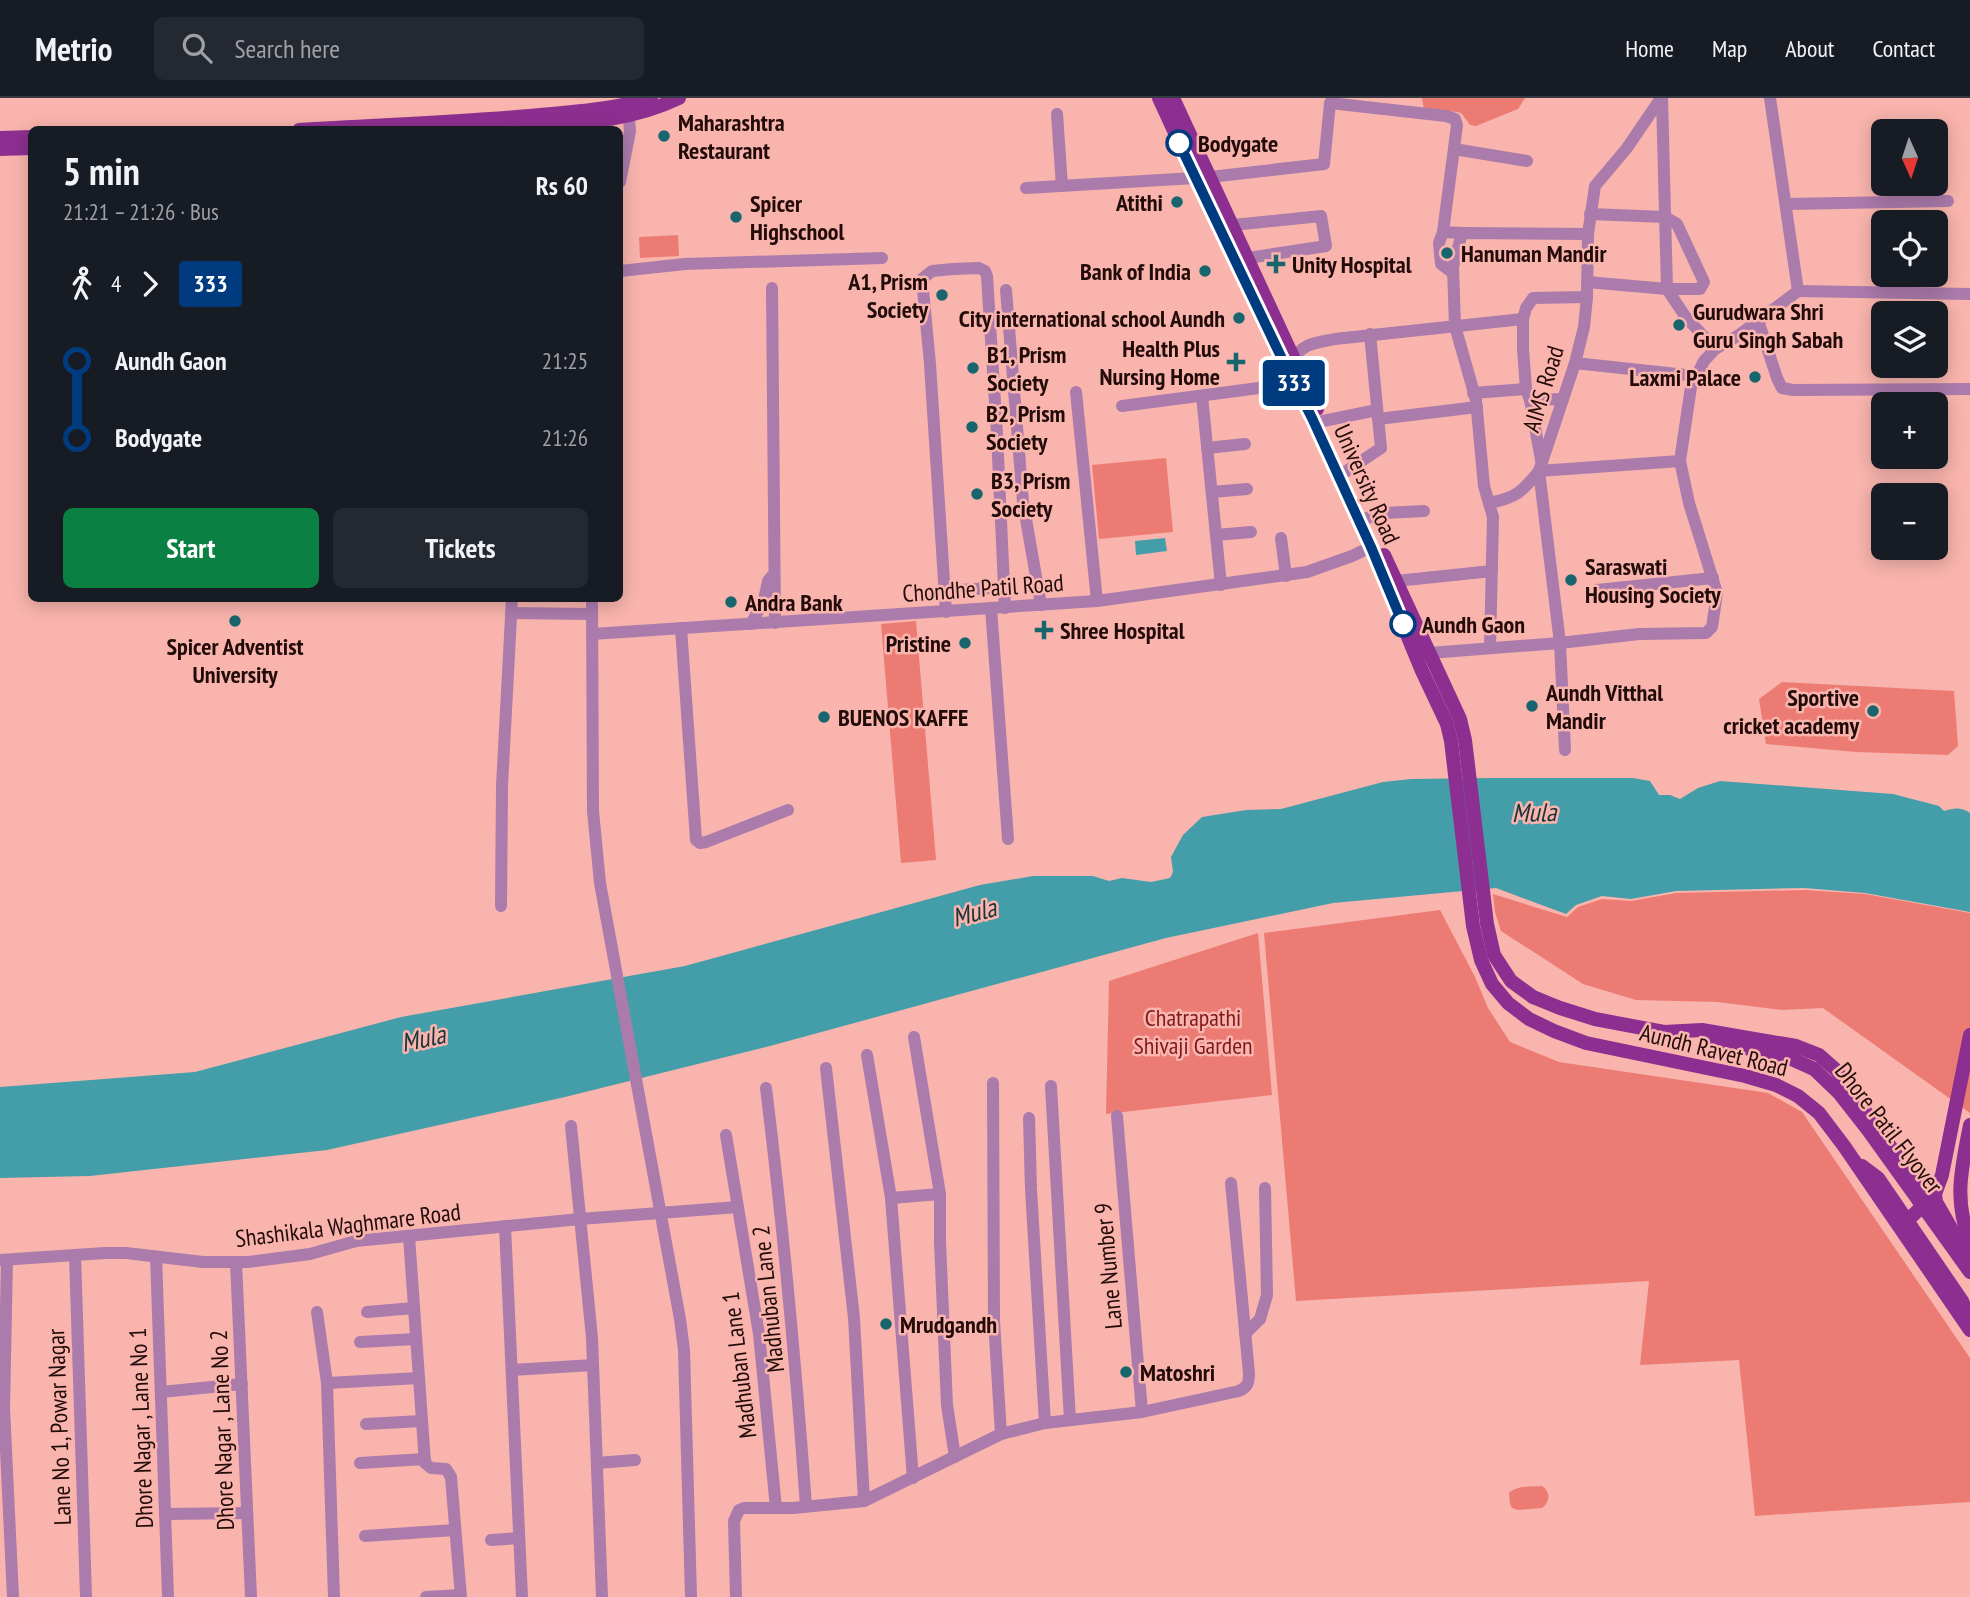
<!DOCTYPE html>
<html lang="en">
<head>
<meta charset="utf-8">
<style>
	:root { --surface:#171b24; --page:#242831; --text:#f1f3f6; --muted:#9ea1a6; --line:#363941; --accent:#0b8043 }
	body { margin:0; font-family:"PT Sans Narrow",sans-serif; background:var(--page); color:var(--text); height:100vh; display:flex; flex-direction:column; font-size:26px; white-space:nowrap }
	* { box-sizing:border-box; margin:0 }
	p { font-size:23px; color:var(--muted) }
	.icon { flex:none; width:38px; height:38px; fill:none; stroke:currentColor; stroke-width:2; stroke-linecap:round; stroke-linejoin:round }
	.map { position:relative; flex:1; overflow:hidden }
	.panel { position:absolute; left:28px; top:28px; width:595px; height:476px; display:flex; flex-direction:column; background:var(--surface); border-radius:10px; box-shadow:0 4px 18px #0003 }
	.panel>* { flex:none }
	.badge { padding:0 14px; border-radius:5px; font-size:24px; line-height:46px }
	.needle { width:46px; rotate:177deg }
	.fabs { position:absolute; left:1871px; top:21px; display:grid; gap:14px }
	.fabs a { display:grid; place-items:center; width:77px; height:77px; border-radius:10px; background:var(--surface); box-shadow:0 4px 18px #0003; font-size:35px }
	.map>.badge { position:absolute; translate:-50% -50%; box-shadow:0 0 0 4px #fff }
	.legs { display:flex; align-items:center; gap:10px; height:77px; padding:0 35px; font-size:23px }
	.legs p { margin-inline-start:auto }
	.overview { display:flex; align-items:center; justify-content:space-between; height:119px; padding:0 35px }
	h1 { font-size:38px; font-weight:700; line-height:52px }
	.cta { display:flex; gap:14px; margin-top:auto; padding:14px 35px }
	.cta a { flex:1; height:80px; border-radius:10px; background:var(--accent); color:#fff; font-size:28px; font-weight:700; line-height:80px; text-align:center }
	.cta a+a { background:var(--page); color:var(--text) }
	ul { padding:0 35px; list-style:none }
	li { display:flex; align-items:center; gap:24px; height:77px; font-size:26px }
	li i { display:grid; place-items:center; width:10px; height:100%; margin:0 9px; background:currentColor }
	li i::after { content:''; width:18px; height:18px; margin:-9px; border:5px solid; border-radius:50%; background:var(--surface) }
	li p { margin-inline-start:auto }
	li:first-child i { background:linear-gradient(#0000 50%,currentColor 0) }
	li:last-child i { background:linear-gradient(currentColor 50%,#0000 0) }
	header { display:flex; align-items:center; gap:42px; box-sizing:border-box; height:98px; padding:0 35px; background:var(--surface); border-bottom:2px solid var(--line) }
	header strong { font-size:33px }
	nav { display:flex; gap:38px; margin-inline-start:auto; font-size:24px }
	.search { width:490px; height:63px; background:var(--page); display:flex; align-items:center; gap:18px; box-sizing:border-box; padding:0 24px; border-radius:10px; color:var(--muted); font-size:26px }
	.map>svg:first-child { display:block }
	.green { fill:#ec7c73 }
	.water { fill:#449ea9 }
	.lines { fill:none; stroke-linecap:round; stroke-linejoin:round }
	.minor { stroke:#ab7bac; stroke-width:12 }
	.major { stroke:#8d2f91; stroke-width:14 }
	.major-bridge { stroke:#8d2f91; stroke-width:14 }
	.line-1-casing { stroke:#fff; stroke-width:16 }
	.line-1 { stroke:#003b80; stroke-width:10 }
	.poi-dot { fill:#18656e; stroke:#f8b4ad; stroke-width:2.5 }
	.stop-1-dot { fill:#fff; stroke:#003b80; stroke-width:3.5 }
	.labels { text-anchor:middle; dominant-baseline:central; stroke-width:5; stroke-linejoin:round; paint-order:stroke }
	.poi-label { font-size:24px; font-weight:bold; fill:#220b09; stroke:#f8b4ad; text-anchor:start }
	.stop-label { font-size:24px; font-weight:bold; fill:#220b09; stroke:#f8b4ad; text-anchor:start }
	.street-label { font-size:24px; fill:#220b09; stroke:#f8b4ad }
	.park-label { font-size:24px; fill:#801819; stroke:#f8b4ad }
	.water-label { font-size:26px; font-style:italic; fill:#193539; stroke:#f8b4ad }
</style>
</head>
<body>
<header>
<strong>Metrio</strong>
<div class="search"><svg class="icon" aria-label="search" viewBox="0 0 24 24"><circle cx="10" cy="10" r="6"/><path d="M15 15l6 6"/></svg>Search here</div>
<nav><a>Home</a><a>Map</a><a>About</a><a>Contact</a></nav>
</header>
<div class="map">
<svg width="1970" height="1499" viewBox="0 0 1970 1499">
	<rect width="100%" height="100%" fill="#f8b4ad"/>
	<g class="green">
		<path d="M1422 0H1525L1518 11 1476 28 1470 27 1462 16 1458 14 1424 11Z"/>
		<path d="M678 137 679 158 640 160 639 139Z"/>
		<path d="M1166 360 1173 434 1099 441 1092 367Z"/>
		<path d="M916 523 936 762 901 765 881 526Z"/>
		<path d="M1782 584 1954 593 1958 648 1948 657 1856 654 1766 646 1759 601Z"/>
		<path d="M1805 792 1865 796 1970 815V1015L1823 910 1782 912 1717 904 1636 902 1583 886 1501 833 1495 814 1493 796 1567 819 1578 809 1602 801 1631 803 1676 795Z"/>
		<path d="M1440 812 1475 879 1488 910 1510 944 1559 964 1768 995 1802 1014 1970 1260V1404L1755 1418 1739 1262 1640 1267 1649 1183 1296 1203 1264 835Z"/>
		<path d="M1258 835 1272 997 1106 1016 1109 883Z"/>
		<path d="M1542 1388C1551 1394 1550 1404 1542 1410L1518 1412 1512 1410 1510 1406 1509 1395C1518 1387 1531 1389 1542 1388Z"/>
	</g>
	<g class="water">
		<path d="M1165 440 1167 453 1136 457 1135 443Z"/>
		<path d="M1491 680H1633L1650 683 1659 697H1670L1680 701 1698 690 1720 683 1893 696 1939 708 1944 713C1954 710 1961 709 1970 715V814L1865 795 1804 790 1676 793 1631 801 1602 798 1576 807 1566 816 1496 790 1333 805 1166 840 770 948 565 999 327 1052 90 1078 0 1080V989L195 974 401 919 685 868 980 787 1033 778H1093L1109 783 1122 780 1151 784 1170 780 1173 774 1171 759 1183 737 1202 719 1246 712 1281 711 1383 684 1411 681Z"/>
	</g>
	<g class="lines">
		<g class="minor">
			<path d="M1662 0 1667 191 1685 218 1715 251"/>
			<path d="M1057 16 1062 88"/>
			<path d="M1454 51 1527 63"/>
			<path d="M1210 79 1324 66 1330 5 1446 18 1455 21 1457 27 1443 134 1462 135"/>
			<path d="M620 84 630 33 628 8"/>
			<path d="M1026 90 1195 80"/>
			<path d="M1787 106 1948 103"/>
			<path d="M1233 127 1321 118 1326 148 1248 160"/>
			<path d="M1443 134 1439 145 1441 166 1453 175"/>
			<path d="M620 173 685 166 882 160"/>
			<path d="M1587 184 1667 191H1700L1704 184 1677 126 1665 119 1590 116"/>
			<path d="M772 190 775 525"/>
			<path d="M1006 192 1023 404 1041 507"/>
			<path d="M1798 193 1970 196"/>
			<path d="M1758 222 1777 280 1782 290 1793 292 1970 291"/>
			<path d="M1575 265 1695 278"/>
			<path d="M1076 294 1097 503"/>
			<path d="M1473 295 1526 291"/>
			<path d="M1202 298 1221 487"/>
			<path d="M1530 302 1563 301"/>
			<path d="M1122 308 1259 290C1279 282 1288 258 1307 248 1315 244 1326 243 1335 241L1523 221"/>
			<path d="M1378 321 1477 309"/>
			<path d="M1323 323 1377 312"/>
			<path d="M1207 350 1245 346"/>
			<path d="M1541 362 1530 302 1526 291 1523 251V221L1526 210 1533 200 1587 199"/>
			<path d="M1339 378 1381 350 1370 236"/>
			<path d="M1212 394 1247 391"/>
			<path d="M1489 405C1516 400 1522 394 1539 373L1680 363"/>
			<path d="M1367 420 1384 415 1424 413"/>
			<path d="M1216 437 1251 434"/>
			<path d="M1281 440 1286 478"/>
			<path d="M1396 483 1492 473"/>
			<path d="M1597 492 1713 480"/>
			<path d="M945 493 1004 489"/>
			<path d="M592 500 593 713 600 785 680 1221 684 1252 691 1499"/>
			<path d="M991 510 1008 741"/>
			<path d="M946 514 930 266 922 181 932 173 953 171 979 170 985 173 987 178 997 336 1005 510"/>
			<path d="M511 515 592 516"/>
			<path d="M751 526 764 502 768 483 771 479"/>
			<path d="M681 530 696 742 700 745 706 744 788 712"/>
			<path d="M592 536 1097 503 1307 474 1352 458 1371 449"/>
			<path d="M1490 550 1493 419 1484 388 1476 302 1455 228 1453 169 1462 135 1588 136"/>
			<path d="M1429 555 1560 545 1639 536 1706 535 1712 529 1717 495 1689 405 1680 363 1691 289 1704 263 1715 251 1739 237 1798 193 1770 0"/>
			<path d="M1565 652 1560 545 1539 373 1575 265 1584 229 1587 199 1588 136 1595 88 1627 50 1661 0"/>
			<path d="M501 808 502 688 512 500"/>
			<path d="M914 939 940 1096V1144L947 1307 955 1359"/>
			<path d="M867 957 891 1100 913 1380"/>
			<path d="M826 970 854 1220 864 1403"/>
			<path d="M993 985 994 1223 1001 1336"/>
			<path d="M1051 988 1070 1322"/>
			<path d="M766 990C783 1129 796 1268 806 1408"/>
			<path d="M1117 1018 1142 1314"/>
			<path d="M1029 1020 1031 1091 1045 1325"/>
			<path d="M571 1028 592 1240 602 1499"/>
			<path d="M726 1037 759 1236 776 1410"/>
			<path d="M891 1100 940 1096"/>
			<path d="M505 1128 522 1499"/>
			<path d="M409 1138 425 1365 431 1370 446 1371 451 1379 461 1499"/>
			<path d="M75 1157 86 1499"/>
			<path d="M156 1159 168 1499"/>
			<path d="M0 1162 105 1155H126L203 1164H248L310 1156 356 1143 580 1121 738 1109"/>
			<path d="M7 1162 4 1310 13 1499"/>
			<path d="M236 1164 251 1499"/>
			<path d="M317 1214 327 1285 334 1499"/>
			<path d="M367 1214 414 1210"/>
			<path d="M1245 1236 1260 1221 1267 1197 1265 1090"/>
			<path d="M360 1244 416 1241"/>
			<path d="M512 1272 593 1267"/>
			<path d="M327 1285 419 1280"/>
			<path d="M161 1294 242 1286"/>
			<path d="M366 1326 422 1323"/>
			<path d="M360 1365 425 1361"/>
			<path d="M597 1365 635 1362"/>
			<path d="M165 1416 247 1415"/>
			<path d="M365 1438 455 1432"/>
			<path d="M491 1442 519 1440"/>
			<path d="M426 1499 460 1497"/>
			<path d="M736 1499 734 1423 739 1412 744 1410H793L864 1403 1001 1336 1045 1325 1142 1314 1239 1293C1248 1289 1249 1284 1249 1275L1231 1085"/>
		</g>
		<g class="major">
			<path d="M1159 0 1218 128 1339 378 1371 449 1422 573 1447 626 1451 643 1473 828 1481 862 1492 886 1508 905 1529 921 1554 933 1586 945 1745 978 1776 987 1798 998 1819 1015 1844 1048 1970 1232"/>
			<path d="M1173 0 1317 311"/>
			<path d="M299 32C376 27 453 25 529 18 571 14 612 12 651 0"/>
			<path d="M499 32C560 26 623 27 679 0"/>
			<path d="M0 40 32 39"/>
			<path d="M0 51 32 50"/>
			<path d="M1384 457 1460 621 1465 642 1487 826 1494 857 1511 883 1533 899 1560 910 1595 921 1664 934 1702 932 1796 948 1819 957 1836 972 1902 1065 1925 1091 1935 1096"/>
			<path d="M1970 1027C1962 1069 1953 1101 1970 1143"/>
			<path d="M1862 1068 1878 1080 1962 1203 1970 1222"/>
			<path d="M1935 1096 1936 1104 1965 1154 1970 1155"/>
			<path d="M1907 1123 1935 1096 1942 1077 1970 937"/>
		</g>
		<path class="major-bridge" d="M1714 944 1783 957 1814 971 1839 995 1868 1032 1970 1174"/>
	</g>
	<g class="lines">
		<g class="line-1-casing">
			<path id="line-1" d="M1179 45 1285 267 1312 320 1371 449 1403 526"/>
		</g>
		<use href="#line-1" class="line-1"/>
	</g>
	<g class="poi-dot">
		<circle cx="664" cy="38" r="7"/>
		<circle cx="1177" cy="104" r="7"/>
		<circle cx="736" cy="119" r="7"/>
		<circle cx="1447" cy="155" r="7"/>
		<path d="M1272.5 155.5h7v7h7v7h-7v7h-7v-7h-7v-7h7z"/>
		<circle cx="1205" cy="173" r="7"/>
		<circle cx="942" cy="197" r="7"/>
		<circle cx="1239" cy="220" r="7"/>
		<circle cx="1679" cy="227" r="7"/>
		<path d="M1232.5 253.5h7v7h7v7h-7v7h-7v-7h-7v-7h7z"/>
		<circle cx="973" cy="270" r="7"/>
		<circle cx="1755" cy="279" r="7"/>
		<circle cx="972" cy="329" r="7"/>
		<circle cx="977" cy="396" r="7"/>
		<circle cx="1571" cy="482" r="7"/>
		<circle cx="731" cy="504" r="7"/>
		<circle cx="235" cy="523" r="7"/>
		<path d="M1040.5 521.5h7v7h7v7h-7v7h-7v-7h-7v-7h7z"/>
		<circle cx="965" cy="545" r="7"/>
		<circle cx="1532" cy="608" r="7"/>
		<circle cx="1873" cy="613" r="7"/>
		<circle cx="824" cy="619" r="7"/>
		<circle cx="886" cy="1226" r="7"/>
		<circle cx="1126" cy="1274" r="7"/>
	</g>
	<g class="stop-1-dot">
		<circle cx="1179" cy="45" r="12"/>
		<circle cx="1403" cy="526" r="12"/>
	</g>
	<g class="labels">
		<g class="poi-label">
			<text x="678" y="24">Maharashtra<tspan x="678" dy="28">Restaurant</tspan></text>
			<text x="1163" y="104" text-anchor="end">Atithi</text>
			<text x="750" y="105">Spicer<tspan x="750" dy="28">Highschool</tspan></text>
			<text x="1461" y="155">Hanuman Mandir</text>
			<text x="1292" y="166">Unity Hospital</text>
			<text x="1191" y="173" text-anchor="end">Bank of India</text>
			<text x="928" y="183" text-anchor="end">A1, Prism<tspan x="928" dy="28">Society</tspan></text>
			<text x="1693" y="213">Gurudwara Shri<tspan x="1693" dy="28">Guru Singh Sabah</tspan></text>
			<text x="1225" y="220" text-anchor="end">City international school Aundh</text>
			<text x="1220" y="250" text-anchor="end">Health Plus<tspan x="1220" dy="28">Nursing Home</tspan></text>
			<text x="987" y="256">B1, Prism<tspan x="987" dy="28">Society</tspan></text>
			<text x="1741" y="279" text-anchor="end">Laxmi Palace</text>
			<text x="986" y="315">B2, Prism<tspan x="986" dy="28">Society</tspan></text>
			<text x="991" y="382">B3, Prism<tspan x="991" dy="28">Society</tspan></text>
			<text x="1585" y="468">Saraswati<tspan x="1585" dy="28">Housing Society</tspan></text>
			<text x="745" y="504">Andra Bank</text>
			<text x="1060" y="532">Shree Hospital</text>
			<text x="951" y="545" text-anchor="end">Pristine</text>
			<text x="235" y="548" text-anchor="middle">Spicer Adventist<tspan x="235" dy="28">University</tspan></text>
			<text x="1546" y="594">Aundh Vitthal<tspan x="1546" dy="28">Mandir</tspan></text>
			<text x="1859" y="599" text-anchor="end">Sportive<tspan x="1859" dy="28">cricket academy</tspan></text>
			<text x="838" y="619">BUENOS KAFFE</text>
			<text x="900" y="1226">Mrudgandh</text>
			<text x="1140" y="1274">Matoshri</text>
		</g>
		<g class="stop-label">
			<text x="1198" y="45">Bodygate</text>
			<text x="1422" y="526">Aundh Gaon</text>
		</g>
		<g class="street-label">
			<text transform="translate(1543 291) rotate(-73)">AIMS Road</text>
			<text transform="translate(1367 386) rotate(66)">University Road</text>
			<text transform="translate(983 490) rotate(-4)">Chondhe Patil Road</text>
			<text transform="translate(1714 952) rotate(14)">Aundh Ravet Road</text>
			<text transform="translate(1889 1030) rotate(52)">Dhore Patil Flyover</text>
			<text transform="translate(348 1127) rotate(-7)">Shashikala Waghmare Road</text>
			<text transform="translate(1108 1168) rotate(-95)">Lane Number 9</text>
			<text transform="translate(768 1201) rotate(-96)">Madhuban Lane 2</text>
			<text transform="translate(739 1267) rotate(-97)">Madhuban Lane 1</text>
			<text transform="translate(59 1329) rotate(-92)">Lane No 1, Powar Nagar</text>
			<text transform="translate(141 1330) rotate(-92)">Dhore Nagar , Lane No 1</text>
			<text transform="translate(222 1332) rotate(-92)">Dhore Nagar , Lane No 2</text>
		</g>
		<g class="park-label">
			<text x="1193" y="919">Chatrapathi<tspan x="1193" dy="28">Shivaji Garden</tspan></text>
		</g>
		<g class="water-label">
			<text transform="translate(1534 714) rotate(-1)">Mula</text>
			<text transform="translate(974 814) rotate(-15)">Mula</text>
			<text transform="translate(423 940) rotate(-12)">Mula</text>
		</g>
	</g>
</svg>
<div class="fabs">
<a><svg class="needle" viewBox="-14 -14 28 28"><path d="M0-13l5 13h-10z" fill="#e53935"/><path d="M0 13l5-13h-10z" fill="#9ea1a6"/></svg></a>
<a><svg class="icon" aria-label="locate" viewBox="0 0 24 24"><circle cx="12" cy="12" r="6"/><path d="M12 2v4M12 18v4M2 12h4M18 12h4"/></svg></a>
<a><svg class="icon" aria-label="layers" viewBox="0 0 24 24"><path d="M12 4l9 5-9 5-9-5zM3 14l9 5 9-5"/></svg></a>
<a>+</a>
<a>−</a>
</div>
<b class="badge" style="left:1294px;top:285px;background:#003b80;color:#fff">333</b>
<section class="panel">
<div class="overview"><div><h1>5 min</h1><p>21:21 – 21:26 · Bus</p></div><b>Rs 60</b></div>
<div class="legs"><svg class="icon" aria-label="walk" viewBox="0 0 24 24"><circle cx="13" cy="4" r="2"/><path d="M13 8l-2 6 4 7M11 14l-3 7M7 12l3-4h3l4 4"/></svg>4<svg class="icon" aria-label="forward" viewBox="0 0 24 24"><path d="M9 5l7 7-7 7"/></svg><b class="badge" style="background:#003b80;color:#fff">333</b></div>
<ul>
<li><i style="color:#003b80"></i><b>Aundh Gaon</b><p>21:25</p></li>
<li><i style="color:#003b80"></i><b>Bodygate</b><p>21:26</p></li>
</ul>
<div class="cta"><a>Start</a><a>Tickets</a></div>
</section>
</div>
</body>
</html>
